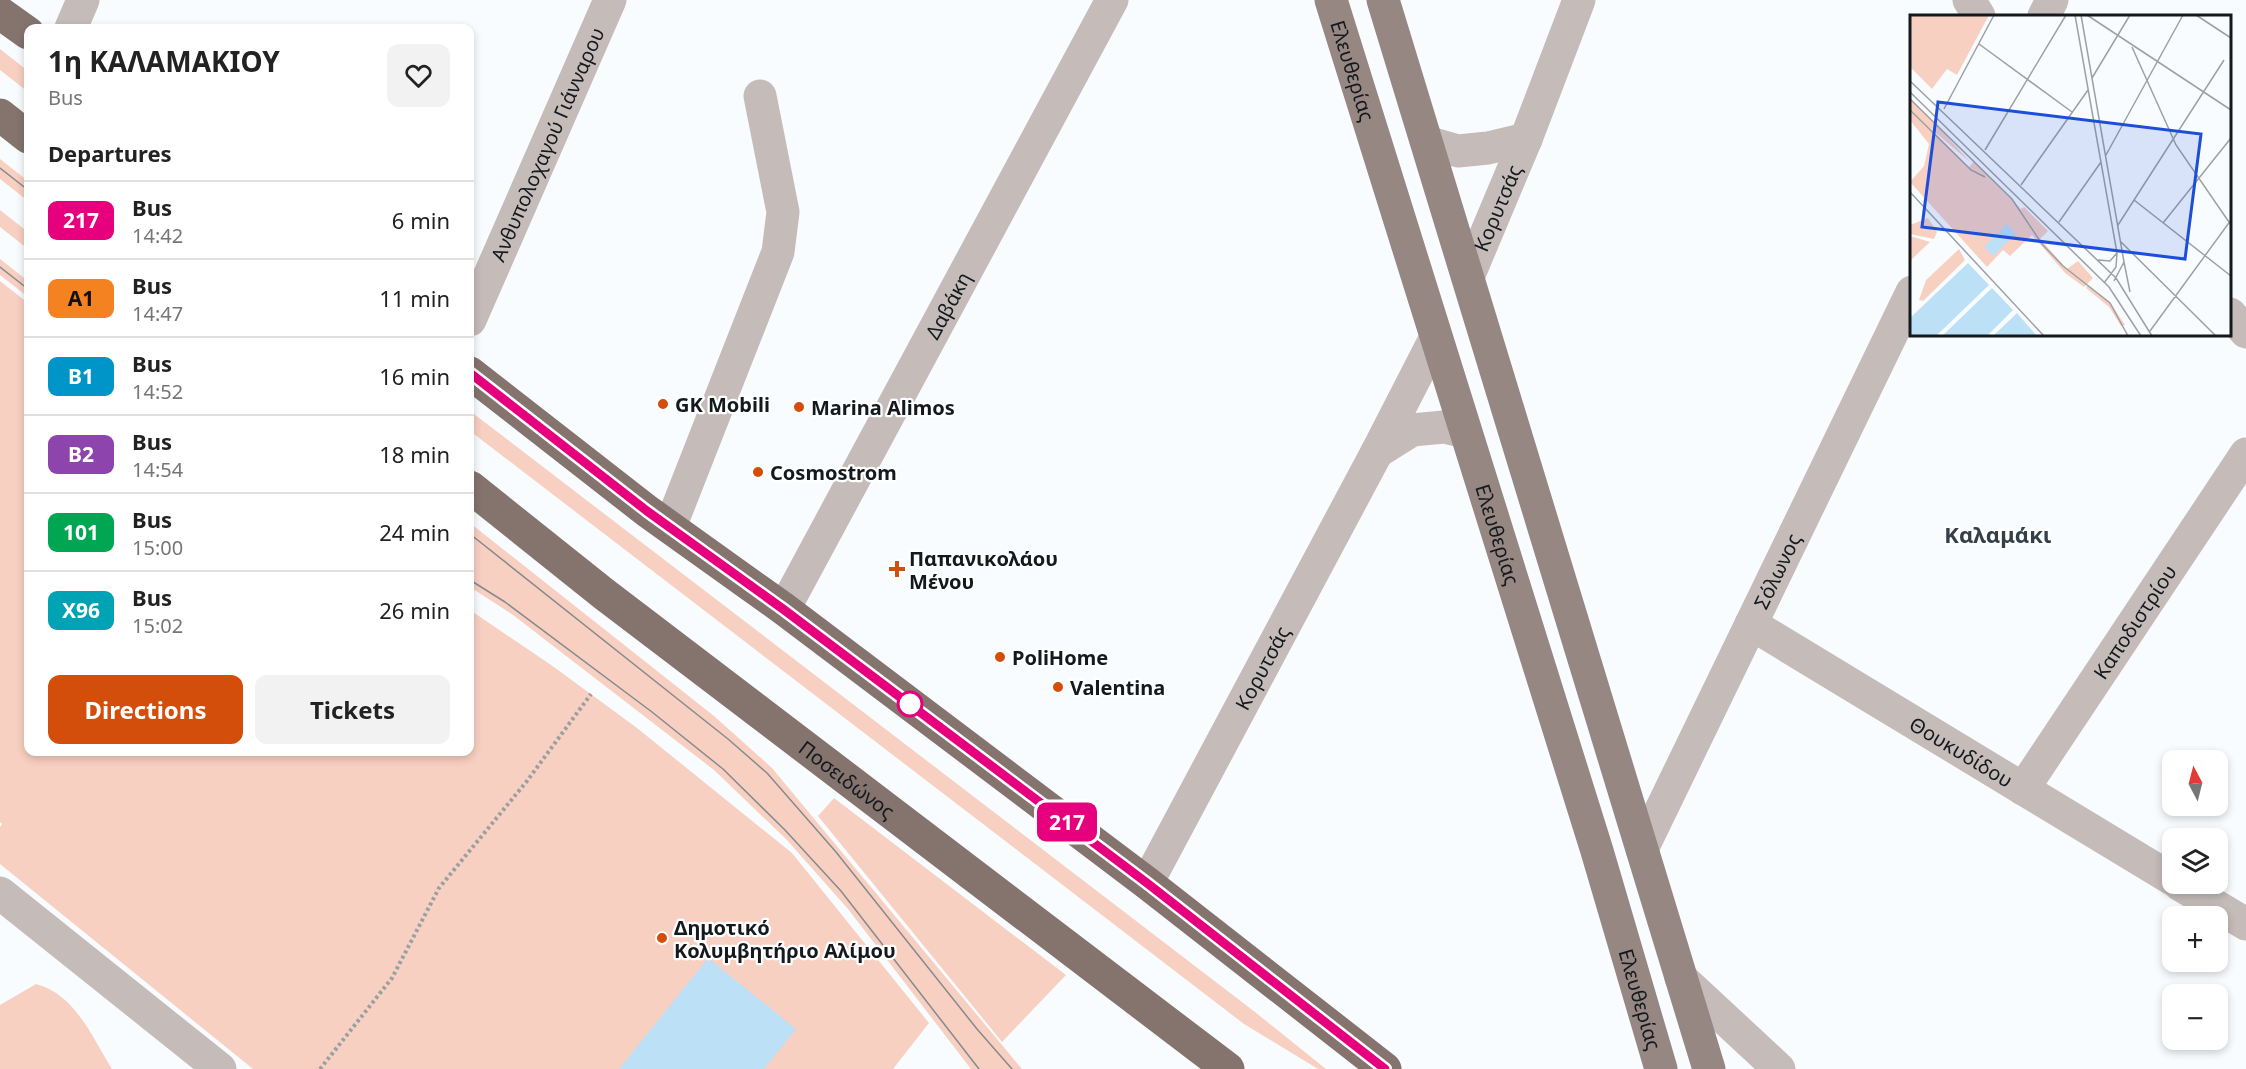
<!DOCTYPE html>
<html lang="en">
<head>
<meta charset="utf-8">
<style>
	:root { --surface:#fff; --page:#f2f2f2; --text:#222; --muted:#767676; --line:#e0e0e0; --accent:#d24e0a }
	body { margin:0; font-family:"Noto Sans",sans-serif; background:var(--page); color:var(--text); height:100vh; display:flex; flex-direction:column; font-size:22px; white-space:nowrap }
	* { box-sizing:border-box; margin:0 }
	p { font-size:20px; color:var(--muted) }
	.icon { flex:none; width:33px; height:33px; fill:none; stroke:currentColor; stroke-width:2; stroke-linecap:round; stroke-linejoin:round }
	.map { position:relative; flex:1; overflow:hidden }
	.side { position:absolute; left:24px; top:24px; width:450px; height:732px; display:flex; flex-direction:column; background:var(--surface); border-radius:12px; box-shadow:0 3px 9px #0003 }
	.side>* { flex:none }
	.badge { padding:0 12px; border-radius:9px; font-size:21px; line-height:39px }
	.needle { width:39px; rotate:353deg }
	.fabs { position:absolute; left:2162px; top:750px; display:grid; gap:12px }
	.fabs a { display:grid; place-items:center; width:66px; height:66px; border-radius:12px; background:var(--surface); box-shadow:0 3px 9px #0003; font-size:30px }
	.map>.badge { position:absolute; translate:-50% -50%; box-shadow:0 0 0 3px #fff }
	h2 { padding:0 24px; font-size:22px; line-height:54px }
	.round { display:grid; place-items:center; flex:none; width:63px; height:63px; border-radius:12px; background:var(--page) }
	.head { display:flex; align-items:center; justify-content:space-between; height:102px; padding:0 24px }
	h1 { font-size:28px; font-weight:700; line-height:45px }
	.primary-button { display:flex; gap:12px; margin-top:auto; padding:12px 24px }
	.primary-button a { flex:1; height:69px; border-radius:12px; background:var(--accent); color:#fff; font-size:24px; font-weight:700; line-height:69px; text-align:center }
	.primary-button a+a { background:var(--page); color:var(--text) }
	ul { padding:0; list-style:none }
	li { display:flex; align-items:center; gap:18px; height:78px; padding:0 24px; border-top:2px solid var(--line) }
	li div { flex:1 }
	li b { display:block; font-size:22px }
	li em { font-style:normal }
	li .badge { min-width:66px; font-weight:700; text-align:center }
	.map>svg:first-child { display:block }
	.green { fill:#f8d0c2 }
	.water { fill:#bce0f6 }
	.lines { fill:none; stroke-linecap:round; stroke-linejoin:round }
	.path { stroke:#9a9fa1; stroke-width:4; stroke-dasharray:3 3; stroke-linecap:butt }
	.minor { stroke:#c5bcb9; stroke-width:33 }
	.major { stroke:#968782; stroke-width:33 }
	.highway { stroke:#85746e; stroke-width:33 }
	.tram { stroke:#868a8d; stroke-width:1.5 }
	.line-casing { stroke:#fff; stroke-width:14 }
	.line { stroke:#e6007e; stroke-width:9 }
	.poi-dot { fill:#d24e0a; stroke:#fff; stroke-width:2 }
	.stop-dot { fill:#fff; stroke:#e6007e; stroke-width:3 }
	.labels { text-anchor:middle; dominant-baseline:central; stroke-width:4.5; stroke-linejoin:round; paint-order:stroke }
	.street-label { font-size:20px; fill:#13191d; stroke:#fff }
	.poi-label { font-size:20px; font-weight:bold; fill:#13191d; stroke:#fff; text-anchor:start }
	.quarter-label { font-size:22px; font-weight:bold; fill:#334049; stroke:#fff }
	.inset-road { fill:none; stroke:#9da1a4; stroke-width:1.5 }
	.view { fill:#1d4ed8; fill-opacity:0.15; stroke:#1d4ed8; stroke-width:3 }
	.inset-edge { fill:none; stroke:#13191d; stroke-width:3 }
</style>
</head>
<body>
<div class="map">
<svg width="2246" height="1069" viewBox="0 0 2246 1069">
	<rect width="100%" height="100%" fill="#f9fcfe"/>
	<g class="green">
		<path d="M0 49 28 71V92L0 70Z"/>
		<path d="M0 159 28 181V201L0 179Z"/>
		<path d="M0 210 28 232V249L0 227Z"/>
		<path d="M0 259 28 281V297L0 275Z"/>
		<path d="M0 281 28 303V752H470V610L554 667 637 728 792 853 929 1023 893 1069H253L0 864V827L2 824 0 822Z"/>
		<path d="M470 411 1255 1012 1326 1069H1318L1244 1024 470 431Z"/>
		<path d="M470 523 714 716 772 768 1022 1069H971L848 909 786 839 714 770 513 615 470 587Z"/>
		<path d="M834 798 1066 975 1002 1042 818 816Z"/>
		<path d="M36 984C75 994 92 1037 112 1069H0V1005Z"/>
	</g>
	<path class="water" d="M708 958 796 1029 764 1069H619Z"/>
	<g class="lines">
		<path class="path" d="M320 1069 392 978 439 888 527 781 591 694"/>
		<g class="minor">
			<path d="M1969 0 1979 16"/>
			<path d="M2044 16 2052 0"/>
			<path d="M71 28 83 0"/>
			<path d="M1427 142 1458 151 1488 148 1526 139"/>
			<path id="s1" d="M1468 277 1526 139 1579 0"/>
			<path d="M2230 314 2246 332"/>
			<path id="s2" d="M470 320 610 0"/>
			<path d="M1377 452 1412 430 1444 427 1465 432"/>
			<path d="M670 527 778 252 783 212 760 96"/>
			<path id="s3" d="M784 609 1112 0"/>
			<path id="s4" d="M1751 624 2172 879"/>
			<path id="s5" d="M2023 789 2246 454"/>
			<path id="s6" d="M1642 849 1912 292"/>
			<path id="s7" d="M1147 883 1377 452 1436 337"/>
			<path d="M2179 884 2246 924"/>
			<path d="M0 893 220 1069"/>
			<path d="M1681 978 1779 1069"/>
		</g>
		<g class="major">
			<path id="s8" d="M1331 0 1597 851 1661 1069"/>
			<path d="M1383 0 1709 1069"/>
		</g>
		<g class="highway">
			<path d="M0 13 28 33"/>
			<path d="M0 115 28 137"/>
			<path d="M470 373 647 511 784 609 1147 883 1385 1069"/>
			<path id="s9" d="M470 487 604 594 1228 1069"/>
		</g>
		<g class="tram">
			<path d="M0 168 28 190"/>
			<path d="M0 267 28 289"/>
			<path d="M470 534 728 739 767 773 836 852 977 1029 1012 1069"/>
			<path d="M470 580 505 602 652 712 723 769 785 830 841 891 979 1069"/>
		</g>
	</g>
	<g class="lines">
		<g class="line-casing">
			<path id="line" d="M470 373 647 511 783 609 1147 883 1385 1069"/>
		</g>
		<use href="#line" class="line"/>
	</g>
	<g class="poi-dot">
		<circle cx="663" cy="404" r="6"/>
		<circle cx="799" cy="407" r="6"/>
		<circle cx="758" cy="472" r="6"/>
		<path d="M894 560h6v6h6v6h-6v6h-6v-6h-6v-6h6z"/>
		<circle cx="1000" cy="657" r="6"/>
		<circle cx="1058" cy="687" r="6"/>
		<circle cx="662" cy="938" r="6"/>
	</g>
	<circle class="stop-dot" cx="910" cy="704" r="12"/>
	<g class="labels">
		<g class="street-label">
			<text stroke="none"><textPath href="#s8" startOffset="74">Ελευθερίας</textPath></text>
			<text stroke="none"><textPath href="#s2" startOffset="192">Ανθυπολοχαγού Γιάνναρου</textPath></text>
			<text stroke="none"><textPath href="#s1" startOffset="75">Κορυτσάς</textPath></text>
			<text stroke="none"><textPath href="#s3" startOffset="345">Δαβάκη</textPath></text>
			<text stroke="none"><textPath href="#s8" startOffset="560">Ελευθερίας</textPath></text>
			<text stroke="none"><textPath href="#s6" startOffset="309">Σόλωνος</textPath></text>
			<text stroke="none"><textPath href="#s5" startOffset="201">Καποδιστρίου</textPath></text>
			<text stroke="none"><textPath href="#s7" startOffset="244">Κορυτσάς</textPath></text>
			<text stroke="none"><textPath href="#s4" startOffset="246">Θουκυδίδου</textPath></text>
			<text stroke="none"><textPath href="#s9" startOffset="477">Ποσειδώνος</textPath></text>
			<text stroke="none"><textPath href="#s8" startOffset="1046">Ελευθερίας</textPath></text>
		</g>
		<g class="poi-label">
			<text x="675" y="404">GK Mobili</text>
			<text x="811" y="407">Marina Alimos</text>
			<text x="770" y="472">Cosmostrom</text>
			<text x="909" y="558">Παπανικολάου<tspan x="909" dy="23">Μένου</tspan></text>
			<text x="1012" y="657">PoliHome</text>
			<text x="1070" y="687">Valentina</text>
			<text x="674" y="927">Δημοτικό<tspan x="674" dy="23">Κολυμβητήριο Αλίμου</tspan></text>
		</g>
		<g class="quarter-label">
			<text x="1998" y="534">Καλαμάκι</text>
		</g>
	</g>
	<g transform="translate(1910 15)">
		<rect width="321" height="321" fill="#f9fcfe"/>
		<path d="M0 0H79L47 60 37 54 22 74 0 52ZM0 83 111 194 114 192 138 216 130 224 157 254 168 246 183 263 174 272 155 258 122 220 100 241 93 235 77 252 0 167 14 151 19 129 0 105ZM24 107 64 146 59 152 19 112 60 147ZM18 203 27 217 24 224 0 219V210ZM0 221 20 227 0 246ZM49 234 55 245 13 286 9 285 16 265ZM178 270 200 287 215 310 211 311 199 292 176 273Z" fill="#f8d0c2" fill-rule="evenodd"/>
		<path d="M97 209 106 219 83 241 74 232ZM58 248 79 270 26 321H0V303ZM82 273 103 295 77 321H32ZM107 298 127 321H83Z" fill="#bce0f6"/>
		<path class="inset-road" d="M165 0 207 238 206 252 194 268M171 0 214 247 204 266M177 0 321 95M286 0 321 23M69 29 162 97M222 32 266 130 321 210M182 63 220 0M0 66 206 263 242 321M0 77 199 272 231 321M0 84 102 184 132 229 153 251 200 288 218 321M34 94 84 0M0 95 61 155 75 162M75 135 156 0M196 140 273 0M111 170 178 75M0 177 134 321M224 185 321 261M149 207 191 147M253 208 321 123M208 210 314 45M210 226 306 321M188 245 200 246 207 238M214 247 220 277M240 316 321 205"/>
		<path class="view" d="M28 87 291 119 275 244 12 212Z"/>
		<rect width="321" height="321" class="inset-edge"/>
	</g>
</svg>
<div class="fabs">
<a><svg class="needle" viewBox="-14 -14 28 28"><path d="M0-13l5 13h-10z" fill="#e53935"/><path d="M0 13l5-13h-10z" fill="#767676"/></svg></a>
<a><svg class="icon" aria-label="layers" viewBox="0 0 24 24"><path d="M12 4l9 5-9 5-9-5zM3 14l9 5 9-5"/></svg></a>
<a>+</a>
<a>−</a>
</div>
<b class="badge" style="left:1067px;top:822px;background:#e6007e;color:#fff">217</b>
<section class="side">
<div class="head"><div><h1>1η ΚΑΛΑΜΑΚΙΟΥ</h1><p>Bus</p></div><a class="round"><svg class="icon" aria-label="heart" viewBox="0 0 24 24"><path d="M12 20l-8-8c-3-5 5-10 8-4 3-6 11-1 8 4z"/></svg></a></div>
<h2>Departures</h2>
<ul>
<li><span class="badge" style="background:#e6007e;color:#fff">217</span><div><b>Bus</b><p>14:42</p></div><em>6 min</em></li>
<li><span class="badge" style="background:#f58220;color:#111">Α1</span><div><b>Bus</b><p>14:47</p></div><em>11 min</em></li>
<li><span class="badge" style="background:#0095c8;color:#fff">Β1</span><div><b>Bus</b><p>14:52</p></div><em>16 min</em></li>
<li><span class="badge" style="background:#8e44ad;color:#fff">Β2</span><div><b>Bus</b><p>14:54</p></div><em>18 min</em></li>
<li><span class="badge" style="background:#00a651;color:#fff">101</span><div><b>Bus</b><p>15:00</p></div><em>24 min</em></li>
<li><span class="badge" style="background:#00a3b4;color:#fff">Χ96</span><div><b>Bus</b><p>15:02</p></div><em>26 min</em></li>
</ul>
<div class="primary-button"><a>Directions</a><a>Tickets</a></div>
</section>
</div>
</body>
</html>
